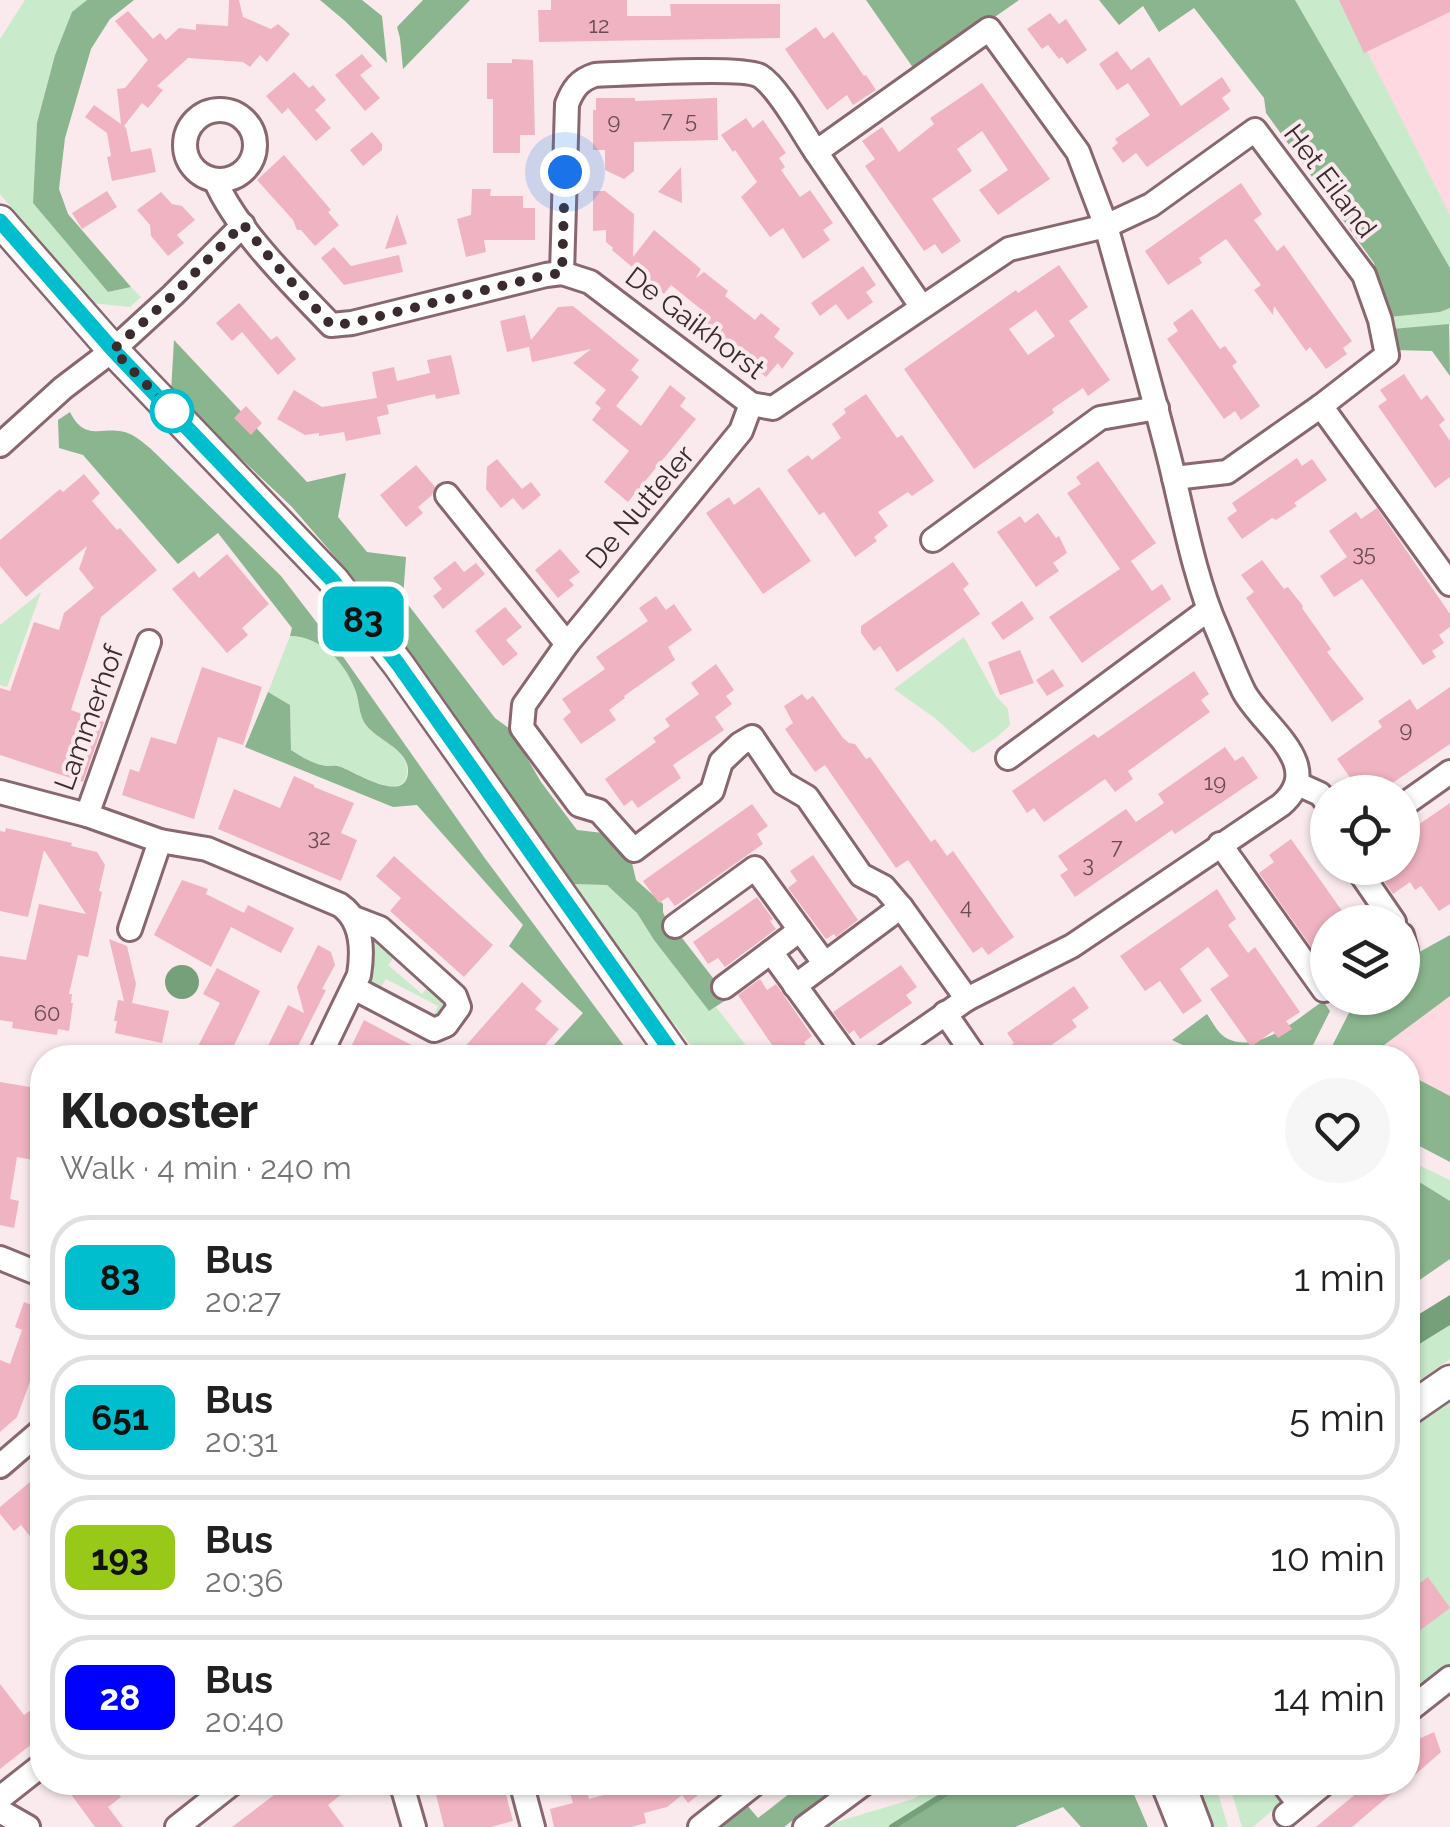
<!DOCTYPE html>
<html lang="en">
<head>
<meta charset="utf-8">
<style>
	:root { --surface:#fff; --page:#f6f6f6; --text:#222; --muted:#767676; --line:#e0e0e0 }
	body { margin:0; font-family:Raleway,sans-serif; background:var(--page); color:var(--text); height:100vh; display:flex; flex-direction:column; font-size:38px; white-space:nowrap }
	* { box-sizing:border-box; margin:0 }
	p { font-size:32px; color:var(--muted) }
	.icon { flex:none; width:55px; height:55px; fill:none; stroke:currentColor; stroke-width:2; stroke-linecap:round; stroke-linejoin:round }
	.map { position:relative; flex:1; overflow:hidden }
	.side { position:absolute; left:30px; top:1045px; width:1390px; height:750px; display:flex; flex-direction:column; background:var(--surface); border-radius:40px; box-shadow:0 2px 8px #0004 }
	.side>* { flex:none }
	.badge { padding:0 20px; border-radius:15px; font-size:35px; line-height:65px }
	.fabs { position:absolute; left:1310px; top:775px; display:grid; gap:20px }
	.fabs a { display:grid; place-items:center; width:110px; height:110px; border-radius:50%; background:var(--surface); box-shadow:0 2px 8px #0004; font-size:50px }
	.you { position:absolute; width:50px; height:50px; margin:-25px; border:8px solid #fff; border-radius:50%; background:#1a73e8; box-shadow:0 0 0 15px #1a73e833 }
	.map>.badge { position:absolute; translate:-50% -50%; box-shadow:0 0 0 5px #fff }
	.round { display:grid; place-items:center; flex:none; width:105px; height:105px; border-radius:52px; background:var(--page) }
	.head { display:flex; align-items:center; justify-content:space-between; height:170px; padding:0 30px }
	h1 { font-size:48px; font-weight:800; line-height:75px }
	ul { padding:0; list-style:none }
	li { display:flex; align-items:center; gap:30px; height:125px; margin:0 20px 15px; padding:0 10px; border:5px solid var(--line); border-radius:40px }
	li div { flex:1 }
	li b { display:block; font-size:38px }
	li em { font-style:normal }
	li .badge { min-width:110px; font-weight:700; text-align:center }
	.map>svg:first-child { display:block }
	.built { fill:#fed9e1 }
	.green { fill:#c9eacb }
	.forest { fill:#8ab58e }
	.water { fill:#75a07a }
	.lines { fill:none; stroke-linecap:round; stroke-linejoin:round }
	.stream { stroke:#75a07a; stroke-width:6 }
	.building { fill:#f0b3c1; fill-rule:evenodd }
	.minor-casing { stroke:#88676f; stroke-width:28 }
	.tertiary-casing { stroke:#88676f; stroke-width:35 }
	.minor { stroke:#fff; stroke-width:22 }
	.tertiary { stroke:#fff; stroke-width:30 }
	.line-casing { stroke:#fff; stroke-width:22 }
	.line { stroke:#00becd; stroke-width:15 }
	.walk { stroke:#392b2e; stroke-width:10; stroke-dasharray:0 18 }
	.stop-dot { fill:#fff; stroke:#00becd; stroke-width:5 }
	.labels { text-anchor:middle; dominant-baseline:central; stroke-width:8; stroke-linejoin:round; paint-order:stroke }
	.number-label { font-size:22px; fill:#674d53 }
	.street-label { font-size:28px; fill:#392b2e; stroke:#faeaed }
</style>
</head>
<body>
<div class="map">
<svg width="1450" height="1827" viewBox="0 0 1450 1827">
	<rect width="100%" height="100%" fill="#faeaed"/>
	<g class="built">
		<path d="M1297 0H1450V259Z"/>
		<path d="M1450 996V1096L1408 1074V1058L1377 1057 1371 1054Z"/>
	</g>
	<g class="green">
		<path d="M25 0H87L72 13 55 55 37 123 33 203 108 292 131 287 141 297 130 307 91 303 0 194V39Z"/>
		<path d="M1295 0H1341L1450 215V268Z"/>
		<path d="M1450 308V325L1392 329 1389 317 1440 312Z"/>
		<path d="M41 592 7 687 0 685V625Z"/>
		<path d="M290 636C321 636 346 663 356 691 361 704 362 715 370 727 380 742 410 751 407 773 404 804 354 771 341 767 336 765 332 766 326 766 313 764 303 757 291 750L290 705 268 692Z"/>
		<path d="M964 637 996 696 1008 709 1010 725 997 737 973 753 936 719 894 689Z"/>
		<path d="M572 884 607 885 637 913 654 940 709 1011 716 1007 755 1057H700L611 942Z"/>
		<path d="M374 941H382L397 954 388 965 422 994 431 983 449 1001 447 1014 431 1020 438 1006 386 979 378 992 369 986 367 981 371 944Z"/>
		<path d="M1408 1160 1450 1180V1201L1408 1175Z"/>
		<path d="M1450 1325V1359L1408 1388V1351Z"/>
		<path d="M1450 1393V1669L1408 1702V1419Z"/>
		<path d="M941 1783H963L895 1827H827L833 1823 913 1799Z"/>
		<path d="M1194 1783H1215L1228 1827H1210Z"/>
		<path d="M1229 1783H1269L1283 1801 1253 1827H1242Z"/>
	</g>
	<g class="forest">
		<path d="M87 0H134L110 19 91 49 65 138 59 189 68 214 131 287 108 292 33 203 37 123 55 55 72 12Z"/>
		<path d="M320 0H362L382 16 387 63 345 21Z"/>
		<path d="M423 0H470L403 69 400 38 397 27Z"/>
		<path d="M866 0H1019L916 72Z"/>
		<path d="M1099 0H1295L1450 268V308L1440 312 1389 317 1374 263 1266 113 1264 98 1194 8 1159 32 1143 6 1119 25Z"/>
		<path d="M1449 324 1450 376 1432 351 1395 350 1392 329Z"/>
		<path d="M174 340 307 482 346 473 338 517 367 552 406 557 403 598 495 718 510 729 541 782 577 830 603 833 625 859 632 863 636 880 663 904V912L669 927 679 934 723 991 726 1000 709 1011 654 940 637 913 607 885 572 884 422 672 388 618 292 507 171 392Z"/>
		<path d="M70 412C86 445 106 423 130 434 137 437 145 444 151 449L281 576 344 658 484 857 627 1050 629 1057H543L583 1013 509 946 523 925 417 805 393 807 245 747 268 692 290 705 291 750C302 757 313 764 326 766 332 766 336 765 341 767 353 771 405 805 408 773 410 748 374 740 364 722 359 713 359 701 356 692 346 663 321 636 290 636L292 628 218 533 178 564 83 455 59 448 58 420Z"/>
		<path d="M1450 935V996L1372 1054 1377 1057 1326 1058 1351 1009 1360 998H1402L1403 961Z"/>
		<path d="M1323 1001 1330 1011 1307 1057H1208L1172 1040 1207 1014C1213 1023 1218 1034 1228 1039 1259 1054 1300 1017 1323 1001Z"/>
		<path d="M1408 1074 1450 1096V1162L1408 1140Z"/>
		<path d="M1408 1175 1450 1201V1259L1408 1288Z"/>
		<path d="M963 1782 1129 1783 1148 1827H1081L1063 1807 1015 1827H895Z"/>
		<path d="M803 1783H842L784 1827H715L746 1804 758 1818Z"/>
	</g>
	<g class="water">
		<circle cx="182" cy="982" r="17"/>
		<path d="M1450 1295V1325L1408 1351V1321Z"/>
	</g>
	<g class="lines">
		<path class="stream" d="M892 1827 964 1782"/>
	</g>
	<g class="building">
		<path d="M229 0H239L243 17 271 29 278 24 290 34 267 62 260 55 250 67 243 62 188 58 157 86 163 90 148 108 142 103 124 126 126 128 131 152 151 148 156 172 112 181 107 157 111 156 107 133 85 117 94 105 121 124 117 89 125 88 148 60 115 21 128 11 153 39 160 33 166 40 179 28 196 30V24L228 26Z"/>
		<path d="M551 0H627V16H671L670 4H780V38L539 42 538 10H551Z"/>
		<path d="M1339 0H1450V12L1364 53Z"/>
		<path d="M1050 13 1059 24 1066 19 1087 50 1067 64 1062 57 1059 59 1048 45 1042 49 1027 29Z"/>
		<path d="M816 27 824 39 833 32 864 76 866 75 876 90 853 105 847 95 827 110 785 49Z"/>
		<path d="M1117 51 1131 70 1149 57 1181 106 1222 77 1231 91 1222 98 1230 109 1147 167 1136 153 1123 163 1112 148 1118 143 1115 139 1150 115 1128 83 1117 90 1099 64Z"/>
		<path d="M362 54 372 66 360 75 380 98 365 111 335 75Z"/>
		<path d="M512 59 533 60 535 135H520V153H493V99H487V63H512Z"/>
		<path d="M294 72 309 88 313 85 326 100 315 110 331 128 316 141 288 108 282 114 266 96Z"/>
		<path d="M982 83 1050 179 998 215 979 190 1008 170 982 131 957 149 972 171 932 199 961 241 942 254 935 244 924 251 865 166 875 159 862 141 882 127 899 152 934 124 930 118Z"/>
		<path d="M596 98H635V101L717 98 718 140 634 142V171L624 179 605 170V150H593V110H596Z"/>
		<path d="M746 118 753 128 763 120 786 153 779 158 785 167 781 170 800 197 810 190 833 223 823 230 830 240 803 259 783 228 770 237 741 197 757 182 735 150 733 152 721 135Z"/>
		<path d="M372 132 382 144V150L363 166 350 150Z"/>
		<path d="M284 155 331 210 328 212 339 225 315 246 301 230H297L293 220 257 180Z"/>
		<path d="M681 167 682 203 658 192Z"/>
		<path d="M1241 183 1262 214 1254 220 1277 251 1284 245 1352 341 1343 348 1347 354 1326 369 1310 347 1306 351 1274 306 1273 315 1254 290 1261 285 1226 239 1199 258 1202 263 1168 285 1145 251Z"/>
		<path d="M472 189H491L490 196H523V208H535V240H484L486 252 466 257 457 219 471 215Z"/>
		<path d="M107 191 117 207 82 229 72 213Z"/>
		<path d="M593 191H605L634 214 633 257 654 230 701 269 696 278 704 272 728 291 725 296 755 320 761 313 780 329 774 337 794 353 782 369 778 363 766 377 700 324 708 315 671 285 664 294 612 250 613 248 606 242V230L593 231Z"/>
		<path d="M161 192 172 204 182 206 195 220 177 235 184 243 168 256 151 236 150 225 137 210Z"/>
		<path d="M397 214 407 244 385 249Z"/>
		<path d="M334 247 351 266 399 255 403 272 344 285 321 258Z"/>
		<path d="M1059 265 1088 307 1069 321 1110 380 1088 396 1083 388 1052 409 1054 413 974 469 904 369 1016 290 1018 293ZM1036 310 1055 336 1028 355 1009 329Z"/>
		<path d="M863 266 876 285 866 292 873 302 848 320 836 304 820 316 811 303Z"/>
		<path d="M239 303 271 340 277 336 296 359 278 375 242 332 232 341 216 323Z"/>
		<path d="M573 306 639 360 631 370 639 377 616 406 641 426 670 385 686 398 680 406 696 419 628 502 604 482 629 451 592 420 601 408 595 403 606 390 573 363 591 349 532 362 529 347 507 352 500 321 525 315 531 340 558 307Z"/>
		<path d="M1192 309 1220 349 1225 346 1237 362 1232 366 1260 406 1241 420 1235 411 1224 419 1167 339 1178 331 1173 323Z"/>
		<path d="M451 355 460 394 436 399 435 394 387 405 389 414 377 417 381 434 346 441 344 432 319 436V433L305 435 277 419 294 390 322 407 377 398 372 372 394 367 397 381 430 373 427 360Z"/>
		<path d="M1404 374 1421 400 1427 395 1445 420 1439 425 1450 441V477L1435 488 1378 406 1387 400 1380 390Z"/>
		<path d="M866 394 897 438 902 435 934 481 912 496 908 492 878 512 888 526 874 537 877 541 855 557 824 512 819 515 787 470 808 455 812 460 841 438 832 424 846 413 844 409Z"/>
		<path d="M246 406 262 423 251 435 234 418Z"/>
		<path d="M1297 458 1302 466 1312 459 1327 480 1294 503 1297 506 1276 520 1272 518 1242 539 1227 518 1237 511 1232 503Z"/>
		<path d="M497 459 522 489 531 482 541 495 523 510 513 498 501 508 486 489 487 467Z"/>
		<path d="M1098 461 1156 543 1121 568 1131 561 1152 591 1162 584 1171 599 1082 663 1049 617 1120 569 1067 493 1081 484 1076 477Z"/>
		<path d="M416 465 435 487 432 495 418 507 423 513 406 527 380 495Z"/>
		<path d="M84 474 100 493 92 501 117 530 120 528 157 570 101 617 71 710 104 722 83 782 0 755V688L10 691 34 622 59 630 64 613 94 588 79 569 87 546 26 597 0 566V540L60 489 63 492Z"/>
		<path d="M759 487 811 561 763 594 706 513 729 497 734 505Z"/>
		<path d="M1377 508 1450 614V627L1439 635 1444 643 1432 651 1436 657 1423 665 1362 579 1334 597 1320 576 1347 557 1329 531 1356 512 1361 519Z"/>
		<path d="M1038 513 1056 538 1059 536 1067 553 1053 563 1059 571 1036 587 997 532 1020 516 1025 523Z"/>
		<path d="M560 549 580 572 569 580 574 585 558 598 535 570Z"/>
		<path d="M227 554 269 604 242 628 248 635 227 653 172 589 194 571 199 578Z"/>
		<path d="M1262 560 1284 589 1288 587 1303 606 1302 608 1331 649 1327 652 1364 699 1332 722 1246 598 1254 592 1241 575Z"/>
		<path d="M455 561 464 572 476 563 485 574 443 609 433 596 442 589 433 578Z"/>
		<path d="M953 562 969 584 963 589 980 614 897 672 880 646 874 651 861 633V626Z"/>
		<path d="M656 596 666 610 674 604 692 630 668 647 675 660 624 696 625 698 609 710 616 720 581 744 563 719 571 712 562 699 605 669 596 657 648 621 639 608Z"/>
		<path d="M1022 601 1034 619 1003 640 991 623Z"/>
		<path d="M505 607 522 627 506 640 518 654 503 666 475 631Z"/>
		<path d="M1020 650 1034 683 1000 695 988 662Z"/>
		<path d="M716 664 734 690 726 696 732 704 715 717 724 730 673 765 681 778 638 808 632 800 624 806 605 779 656 742 653 738 670 726 665 719 699 694 691 683Z"/>
		<path d="M202 667 262 687 243 745 218 737 194 819 122 795 130 769 139 772 151 737 176 744Z"/>
		<path d="M1053 669 1064 686 1047 696 1036 680Z"/>
		<path d="M1194 671 1209 694 1201 700 1210 712 1128 771 1133 779 1115 792 1105 779 1044 822 1034 808 1027 813 1012 791 1094 734 1098 738Z"/>
		<path d="M1450 687V744L1379 792H1372L1362 777 1354 783 1337 759 1382 727 1378 721 1410 699 1417 710Z"/>
		<path d="M802 694 807 700 813 696 843 738 849 743 855 744 866 759 870 757 931 842 935 839 947 856 953 851 1014 937 988 955 982 947 973 953 908 860 896 868 825 765 815 772 785 729 793 723 784 706Z"/>
		<path d="M1225 747 1235 761 1243 756 1258 778 1175 834 1172 830 1075 897 1060 875 1068 870 1058 856 1126 809 1136 822 1164 803 1158 794Z"/>
		<path d="M294 776 314 785V787L354 803 341 833 357 840 341 881 218 829 234 789 280 808Z"/>
		<path d="M1450 803V904L1439 911 1421 886 1415 890 1410 882 1393 894 1376 869 1402 868V836Z"/>
		<path d="M752 804 768 826 757 834 763 844 675 906 668 897 659 903 643 881Z"/>
		<path d="M6 828 72 843 71 846 97 852 105 865 99 891 102 892 88 957 78 955 69 994H72L71 1003H73L69 1031 58 1029 57 1035 12 1028 13 1022 0 1020V956L26 960 39 904 86 914 44 850 28 917 0 911V831L5 832Z"/>
		<path d="M1291 839 1350 922H1328V958L1322 962 1259 873 1274 862 1269 855Z"/>
		<path d="M813 855 858 920 836 937 834 934 826 939 788 888 797 881 790 871Z"/>
		<path d="M394 856 493 945 464 977 390 911 401 898 376 876Z"/>
		<path d="M182 880 208 889 206 894 244 913 248 905 294 928 281 953 231 927 211 967 154 935Z"/>
		<path d="M1217 889 1236 919 1228 925 1248 953 1255 947 1300 1012 1286 1021 1292 1029 1278 1038 1273 1031 1251 1047 1210 989 1229 976 1208 947 1180 969 1202 1001 1183 1014 1160 981 1145 991 1120 956Z"/>
		<path d="M757 897 773 919 770 921 776 929 725 967 718 958 708 964 693 942Z"/>
		<path d="M109 939 127 946 136 984 132 1003 169 1011 162 1043 115 1033 117 1021H114L118 1000 124 1001Z"/>
		<path d="M318 945 331 952 335 965 322 989 326 990 292 1058H262L288 1005 304 1013 297 987Z"/>
		<path d="M901 965 917 987 906 995 912 1003 860 1039 854 1030 849 1034 833 1012Z"/>
		<path d="M217 968 260 991 228 1058H192L220 1003 203 994Z"/>
		<path d="M760 979 767 990 776 984 792 1007 812 1036 804 1042 814 1058H781L738 995Z"/>
		<path d="M522 982 542 1001 535 1009 559 1029 534 1058H455Z"/>
		<path d="M1074 986 1089 1008 1072 1020 1077 1027 1033 1058H993L1014 1043 1007 1033Z"/>
		<path d="M364 1020 394 1036 437 1058H376L352 1045Z"/>
		<path d="M0 1082 42 1089V1123H40L33 1160 17 1157 10 1199 19 1201 14 1228 0 1225Z"/>
		<path d="M24 1302 42 1309V1380L32 1376 17 1417 0 1432V1360L10 1364 22 1330 15 1327Z"/>
		<path d="M42 1472V1551L21 1525 14 1531 0 1514V1507Z"/>
		<path d="M1428 1577 1450 1608 1419 1631 1408 1615V1592Z"/>
		<path d="M0 1684 24 1715 42 1702V1736L0 1769Z"/>
		<path d="M1434 1732 1441 1752 1408 1781V1744Z"/>
		<path d="M62 1782H110L121 1797 108 1807 123 1827H95Z"/>
		<path d="M291 1782H357L328 1805 344 1827H232Z"/>
		<path d="M433 1782H472L475 1795 504 1787 513 1821 491 1827H444Z"/>
		<path d="M652 1782H715L688 1803 682 1795 667 1807 644 1813 646 1823 631 1827H554L550 1809 573 1803 570 1793 586 1788 589 1799Z"/>
		<path d="M1370 1782H1405L1352 1827H1316Z"/>
	</g>
	<g class="lines">
		<g class="minor-casing">
			<g id="minor">
				<circle cx="220" cy="145" r="35"/>
				<path d="M215 180C237 231 293 285 331 325L352 323 546 275 562 273 590 282 751 404 773 408 1009 249 1106 226C1128 304 1150 382 1170 461 1183 514 1195 580 1217 629 1226 650 1234 672 1244 692 1264 728 1327 765 1281 805L1072 946 967 999 882 1058"/>
				<path d="M562 273 567 104C573 89 579 80 595 75 623 74 743 66 760 76 778 87 803 133 816 152"/>
				<path d="M921 306 816 152 989 29 1078 152 1106 226 1151 205 1255 130 1364 275 1380 320 1387 355 1321 406 1227 472 1174 478"/>
				<path d="M751 404 741 431 567 644 524 705 522 728 579 805 599 811 634 850 712 791 721 762 740 744 752 737 783 783 807 797 861 875 884 887 901 907 967 999"/>
				<path d="M1321 406 1450 584"/>
				<path d="M0 445 63 388 113 350 173 295 243 225"/>
				<path d="M447 495 567 644"/>
				<path d="M933 540 1100 418 1157 408"/>
				<path d="M1008 758 1208 610"/>
				<path d="M1298 784 1320 794 1328 804"/>
				<path d="M0 792 87 815 160 841 207 849 340 905C363 921 363 950 359 975L319 1058"/>
				<path d="M1402 806 1450 772"/>
				<path d="M87 815 149 642"/>
				<path d="M1220 844 1324 990"/>
				<path d="M1357 868 1394 922"/>
				<path d="M675 926 755 868 800 930"/>
				<path d="M130 929 160 841"/>
				<path d="M1402 935 1406 950"/>
				<path d="M825 964 800 930 771 952 848 1058"/>
				<path d="M795 986 901 907"/>
				<path d="M724 987 771 952"/>
				<path d="M354 988 434 1030 446 1025 459 1007 455 996 380 928 354 918"/>
				<path d="M945 1013 976 1058"/>
				<path d="M0 1258 42 1275"/>
				<path d="M0 1466 42 1430"/>
				<path d="M1408 1711 1450 1678"/>
				<path d="M401 1782 414 1827"/>
				<path d="M521 1782 533 1827"/>
				<path d="M1162 1782 1180 1827"/>
				<path d="M1183 1782 1200 1827"/>
				<path d="M1282 1782 1299 1804"/>
				<path d="M0 1798 42 1765"/>
				<path d="M0 1811 28 1827"/>
				<path d="M1286 1815 1326 1782"/>
				<path d="M177 1827 234 1782"/>
				<path d="M700 1827 757 1782"/>
				<path d="M805 1827 866 1782"/>
			</g>
		</g>
		<g class="tertiary-casing">
			<g id="tertiary">
				<path d="M0 221 113 350 333 580 398 664 676 1058"/>
				<path d="M1408 1410 1450 1381"/>
			</g>
		</g>
		<use href="#minor" class="minor"/>
		<use href="#tertiary" class="tertiary"/>
	</g>
	<g class="lines">
		<g class="line-casing">
			<path id="line" d="M0 221 113 350 332 580 398 664 676 1058"/>
		</g>
		<use href="#line" class="line"/>
		<path class="walk" d="M172 411 113 350 173 295 243 224 274 263 331 325 352 323 546 275 562 273 565 172"/>
	</g>
	<circle class="stop-dot" cx="172" cy="411" r="20"/>
	<g class="labels">
		<g class="number-label">
			<text x="599" y="25">12</text>
			<text x="667" y="119">7</text>
			<text x="691" y="120">5</text>
			<text x="614" y="121">9</text>
			<text x="1364" y="553">35</text>
			<text x="1406" y="729">9</text>
			<text x="1215" y="782">19</text>
			<text x="319" y="837">32</text>
			<text x="1117" y="846">7</text>
			<text x="1088" y="864">3</text>
			<text x="966" y="906">4</text>
			<text x="47" y="1013">60</text>
		</g>
		<g class="street-label">
			<text transform="translate(1330 181) rotate(53)">Het Eiland</text>
			<text transform="translate(695 323) rotate(37)">De Gaikhorst</text>
			<text transform="translate(640 507) rotate(-50)">De Nutteler</text>
			<text transform="translate(89 718) rotate(-70)">Lammerhof</text>
		</g>
	</g>
</svg>
<div class="fabs">
<a><svg class="icon" aria-label="locate" viewBox="0 0 24 24"><circle cx="12" cy="12" r="6"/><path d="M12 2v4M12 18v4M2 12h4M18 12h4"/></svg></a>
<a><svg class="icon" aria-label="layers" viewBox="0 0 24 24"><path d="M12 4l9 5-9 5-9-5zM3 14l9 5 9-5"/></svg></a>
</div>
<div class="you" style="left:565px;top:172px"></div>
<b class="badge" style="left:363px;top:619px;background:#00becd;color:#111">83</b>
<section class="side">
<div class="head"><div><h1>Klooster</h1><p>Walk · 4 min · 240 m</p></div><a class="round"><svg class="icon" aria-label="heart" viewBox="0 0 24 24"><path d="M12 20l-8-8c-3-5 5-10 8-4 3-6 11-1 8 4z"/></svg></a></div>
<ul>
<li><span class="badge" style="background:#00becd;color:#111">83</span><div><b>Bus</b><p>20:27</p></div><em>1 min</em></li>
<li><span class="badge" style="background:#00becd;color:#111">651</span><div><b>Bus</b><p>20:31</p></div><em>5 min</em></li>
<li><span class="badge" style="background:#98c818;color:#111">193</span><div><b>Bus</b><p>20:36</p></div><em>10 min</em></li>
<li><span class="badge" style="background:#00f;color:#fff">28</span><div><b>Bus</b><p>20:40</p></div><em>14 min</em></li>
</ul>
</section>
</div>
</body>
</html>
